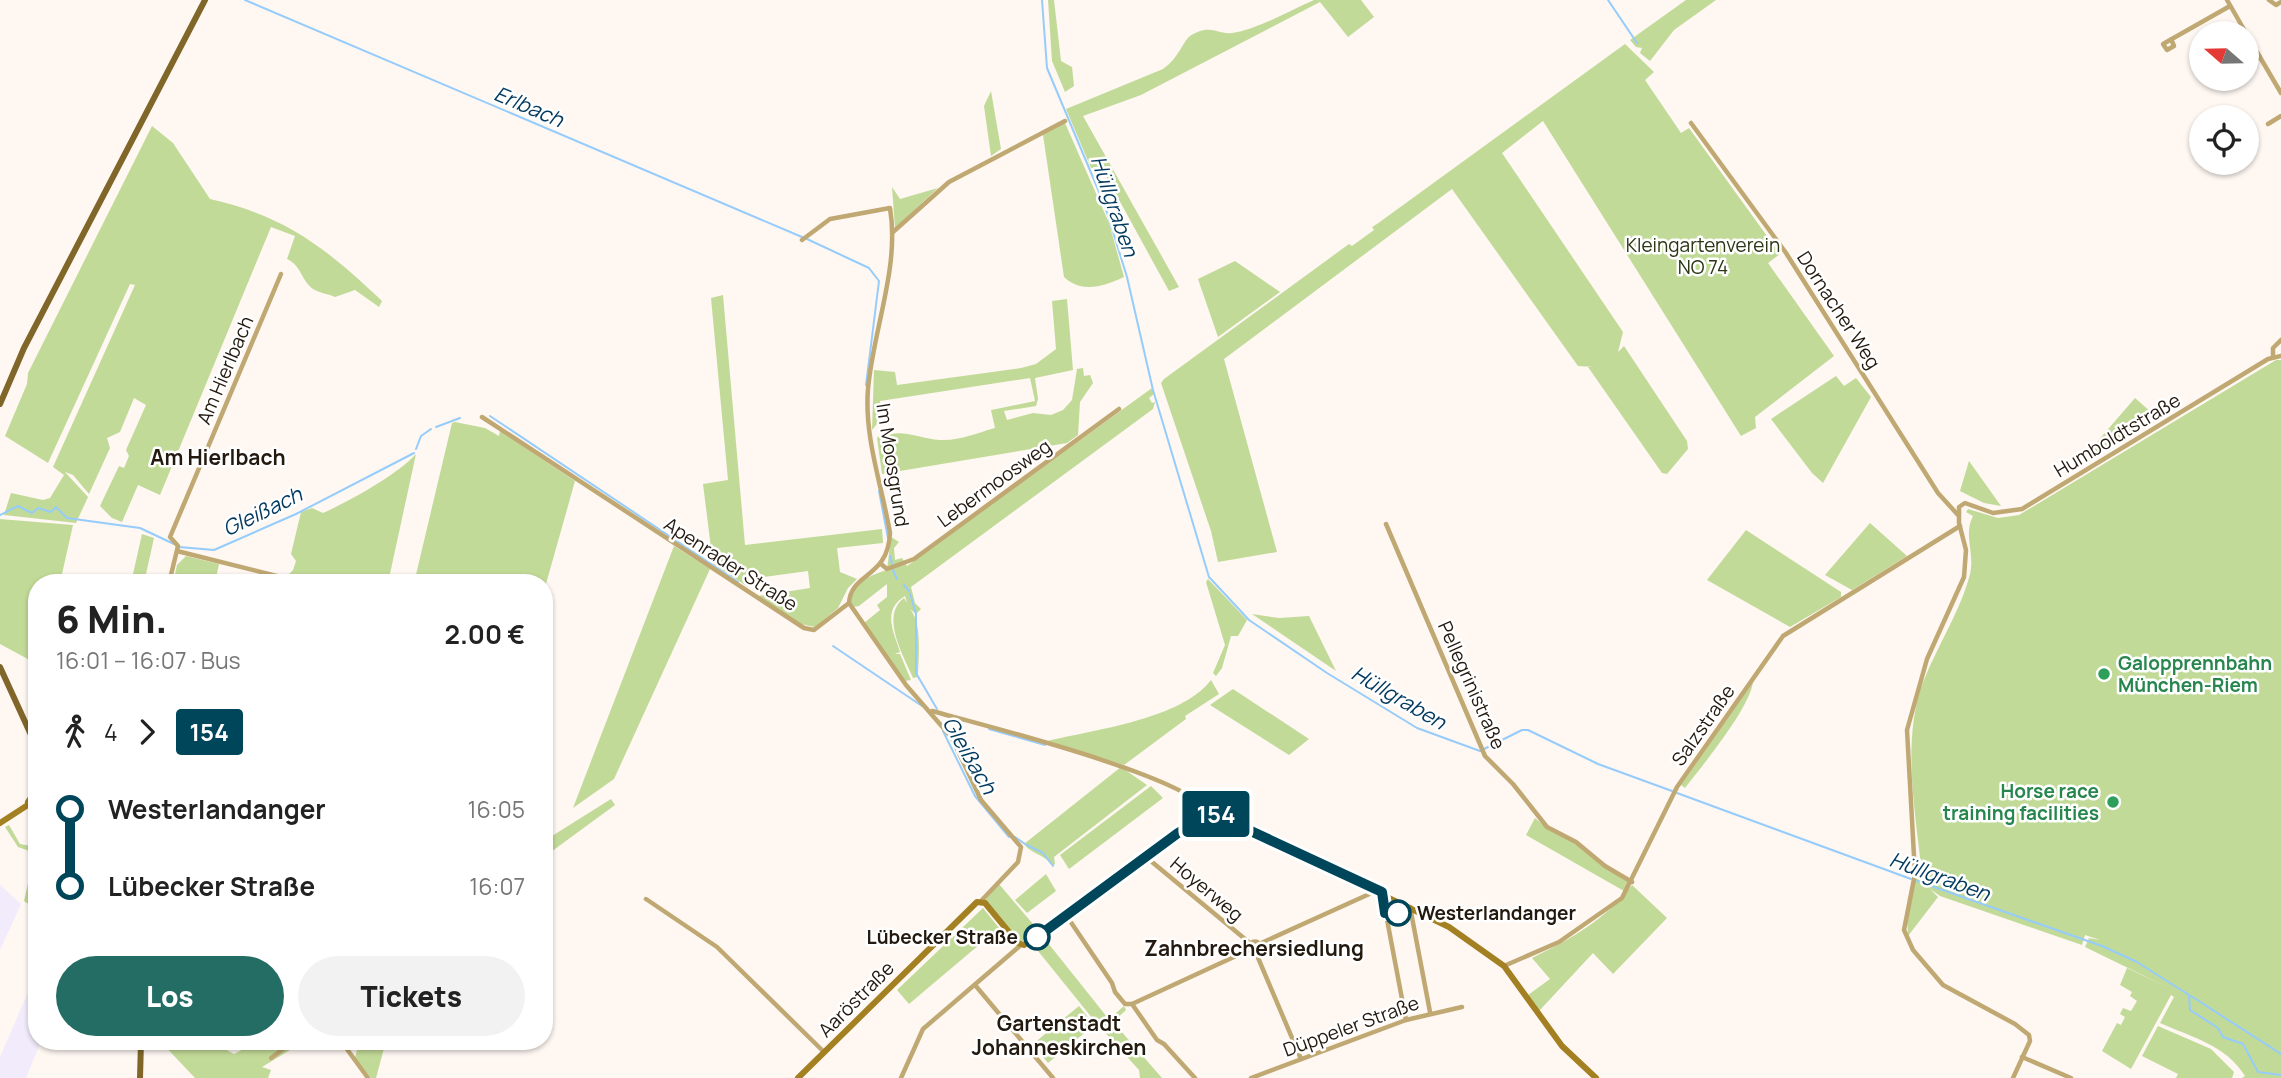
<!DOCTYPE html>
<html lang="de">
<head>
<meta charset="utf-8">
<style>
	:root { --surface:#fff; --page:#f2f2f2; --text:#222; --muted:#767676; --accent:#246d64 }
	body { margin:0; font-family:Manrope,sans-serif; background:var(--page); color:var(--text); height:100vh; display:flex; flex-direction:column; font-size:26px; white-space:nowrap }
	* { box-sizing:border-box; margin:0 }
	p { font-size:23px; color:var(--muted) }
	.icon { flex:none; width:38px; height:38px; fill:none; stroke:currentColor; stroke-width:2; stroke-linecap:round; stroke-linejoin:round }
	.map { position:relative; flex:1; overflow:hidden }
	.panel { position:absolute; left:28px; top:574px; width:525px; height:476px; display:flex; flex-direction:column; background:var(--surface); border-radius:28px; box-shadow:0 2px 5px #0004 }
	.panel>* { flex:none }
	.badge { padding:0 14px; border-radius:5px; font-size:24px; line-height:46px }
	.needle { width:46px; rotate:290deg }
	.buttons { position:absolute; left:2189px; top:21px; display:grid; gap:14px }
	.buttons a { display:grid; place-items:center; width:70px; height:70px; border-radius:50%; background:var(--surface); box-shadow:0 2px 5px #0004; font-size:35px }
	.map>.badge { position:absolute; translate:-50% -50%; box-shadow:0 0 0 4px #fff }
	.legs { display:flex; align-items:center; gap:10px; height:77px; padding:0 28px; font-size:23px }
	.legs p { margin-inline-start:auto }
	.summary { display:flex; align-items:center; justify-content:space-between; height:119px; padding:0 28px }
	h1 { font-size:38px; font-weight:800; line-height:52px }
	.action { display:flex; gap:14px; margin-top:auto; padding:14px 28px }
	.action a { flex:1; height:80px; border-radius:42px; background:var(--accent); color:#fff; font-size:28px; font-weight:800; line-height:80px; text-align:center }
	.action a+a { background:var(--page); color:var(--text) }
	ul { padding:0 28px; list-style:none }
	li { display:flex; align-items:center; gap:24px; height:77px; font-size:26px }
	li i { display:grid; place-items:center; width:10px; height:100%; margin:0 9px; background:currentColor }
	li i::after { content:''; width:18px; height:18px; margin:-9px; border:5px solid; border-radius:50%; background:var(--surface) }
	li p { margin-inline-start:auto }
	li:first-child i { background:linear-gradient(#0000 50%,currentColor 0) }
	li:last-child i { background:linear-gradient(currentColor 50%,#0000 0) }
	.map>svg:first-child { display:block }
	.industrial { fill:#f2ebfc }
	.green { fill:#c2da98 }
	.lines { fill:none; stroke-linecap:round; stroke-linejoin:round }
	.stream { stroke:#96ccfb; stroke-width:2 }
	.street { stroke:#c0a873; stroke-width:4.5 }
	.secondary { stroke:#a38021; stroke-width:6 }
	.primary { stroke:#806729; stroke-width:6 }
	.line-1-casing { stroke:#fff; stroke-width:16 }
	.line-1 { stroke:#00465a; stroke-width:10 }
	.leisure-dot { fill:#2e9e5b; stroke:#fff; stroke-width:2.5 }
	.stop-1-dot { fill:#fff; stroke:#00465a; stroke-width:3.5 }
	.labels { text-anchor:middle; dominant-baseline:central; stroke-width:5; stroke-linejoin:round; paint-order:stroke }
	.park-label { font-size:19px; fill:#2b3615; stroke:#fff }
	.street-label { font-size:19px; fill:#23190f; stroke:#fff }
	.leisure-label { font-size:19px; font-weight:bold; fill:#27864d; stroke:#fff; text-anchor:start }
	.stop-label { font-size:19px; font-weight:bold; fill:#23190f; stroke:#fff; text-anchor:start }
	.water-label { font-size:21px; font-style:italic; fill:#02395e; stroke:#fff }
	.neighbourhood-label { font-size:21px; font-weight:bold; fill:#23190f; stroke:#fff }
</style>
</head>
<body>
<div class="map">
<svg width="2281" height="1078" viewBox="0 0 2281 1078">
	<rect width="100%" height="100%" fill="#fef7f2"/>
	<g class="industrial">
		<path d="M0 885 21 904 0 950Z"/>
		<path d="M37 972V1041H41L26 1078H0V1057Z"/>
	</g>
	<g class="green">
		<path d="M1048 0H1054L1061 61 1072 67 1074 86 1065 92 1052 61Z"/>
		<path d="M1314 0H1361L1374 17 1348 37 1320 2 1141 95 1083 116 1179 287 1169 291 1101 167 1091 168 1066 109 1163 69C1179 58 1183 41 1190 36 1211 23 1217 35 1232 33 1256 30 1291 10 1314 0Z"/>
		<path d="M1686 0H1716L1674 30 1650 61 1640 53 1642 48 1636 47 1630 40Z"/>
		<path d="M1625 44 1654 72 1645 80 1681 133 1689 128 1780 254 1768 263 1834 356 1755 417 1756 428 1741 436 1543 121 1502 153 1623 332 1618 352 1624 346 1687 441 1688 449 1667 474 1662 473 1588 367H1595L1578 366 1452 189 1224 359 1277 552 1218 562 1211 531 1161 383 1164 379 1349 244 1352 246 1374 230 1372 227 1377 224Z"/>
		<path d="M991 91 1001 149 991 156 984 106Z"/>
		<path d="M1065 123 1109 223 1124 277C1104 286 1082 294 1064 277L1043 135Z"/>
		<path d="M152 126 173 143 210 199C286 216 326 248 382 301L379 307 355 290 335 297C329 294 319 293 313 289 301 280 301 265 287 259L295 236 271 227 160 495 138 485 122 522 112 518 100 506 119 466 124 468 129 456 126 450 146 405 134 398 120 432 107 438 110 448 89 494 73 475 65 472 88 497 76 523 4 515 11 493 43 500 50 498 64 475 53 467 135 285 130 284 48 463 5 436 27 384 28 373Z"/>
		<path d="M892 187 900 199 938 188 895 228Z"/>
		<path d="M1235 261 1280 292 1218 337 1198 279Z"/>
		<path d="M723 295 745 545 882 529 883 543 837 548 840 572 857 579 848 588 838 608 815 627 800 624 758 596 810 588 808 571 749 579 748 574V587L713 564 703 484 728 480 711 298Z"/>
		<path d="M1067 299 1073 370 1035 378 1038 399 1036 406 1004 411 1007 420 1033 413 1051 415 1063 410 1072 400 1077 369 1083 368 1084 376 1090 375 1093 383 1080 402 1078 435 1067 443 882 474 877 438 886 430 891 434C908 431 922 439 940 440 960 441 976 433 995 428L991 410 1035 401 1030 378 880 401 882 418 872 430 874 370 895 372 897 385 1021 368 1036 364 1056 349 1052 301Z"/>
		<path d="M2276 360H2281V1078H2242L2245 1076C2226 1045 2191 1037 2160 1023L2174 997 2171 995 2131 1069 2102 1051 2117 1023 2121 1025 2125 1017 2120 1014 2123 1008 2131 1011 2137 1001 2130 996 2132 992 2120 985 2127 968 2169 988 2085 947 2089 938 2100 940 2085 935 2082 945 1940 896 1930 889 1938 897 1908 936 1907 918 1916 877 1942 886 1922 875C1916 815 1902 746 1921 688 1935 649 1960 613 1970 574 1975 553 1963 535 1973 516L1966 512 1968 509 1998 518 2019 515Z"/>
		<path d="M1836 376 1844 386 1856 378 1871 397 1823 483 1812 473 1771 419Z"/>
		<path d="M1152 388 1154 394 1149 398 1152 403 1155 402 1153 409 911 587 915 603 921 609 916 614 910 609C923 624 918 659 918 677L913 678C903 655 880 616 904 598L907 603 905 596C882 610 893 630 900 652L895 654H900L911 680 905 681 864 623 880 610 877 605 887 597V584L859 606 853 607 851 603C853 583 870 575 887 570L891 537 899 542 894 548 895 560 902 558 907 566Z"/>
		<path d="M2135 398 2152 413 2151 419 2093 456 2090 450Z"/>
		<path d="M455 422 485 428 499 436 500 431 575 481 544 591V583H414L452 423Z"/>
		<path d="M416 454 388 583H311L286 577 293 570 296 561 291 554 301 512 312 508 323 513C350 501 398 474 416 454Z"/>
		<path d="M1969 461 2001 506 1984 503 1960 491Z"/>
		<path d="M0 519 73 525 60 583H37V664L0 644Z"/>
		<path d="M1870 523 1907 556 1852 590 1825 575Z"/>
		<path d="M1746 530 1841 592V597L1790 627 1707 580Z"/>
		<path d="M142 534 154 538 144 583H131Z"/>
		<path d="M674 546 710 569 614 779 573 808Z"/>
		<path d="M186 556 219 564 215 583H173L177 565Z"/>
		<path d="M1208 579 1247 620 1238 636H1231L1222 668 1216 676 1213 673 1225 645 1206 582Z"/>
		<path d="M1252 614 1279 618 1309 616 1336 671Z"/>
		<path d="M1211 680 1219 694 1185 716 1186 719 1124 765 1047 741C1093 730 1182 719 1211 680Z"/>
		<path d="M1753 682C1750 708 1702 766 1685 788L1681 785Z"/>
		<path d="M1233 689 1309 739 1289 755 1210 705Z"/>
		<path d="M1121 767 1147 785 1054 857 1055 864 1053 866C1043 853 1031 854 1024 844Z"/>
		<path d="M1151 786 1163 798 1069 869 1060 855Z"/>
		<path d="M611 799 615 805 544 857V841Z"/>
		<path d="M1535 818 1548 829 1575 842 1627 880 1629 883 1624 891 1526 835Z"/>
		<path d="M9 825 20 844 37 847V910L24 901 35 853 18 847 5 827Z"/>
		<path d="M1046 874 1056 891 1027 913 1015 900Z"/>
		<path d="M999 884 1038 930 1021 942 985 900Z"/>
		<path d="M1632 885 1667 918 1613 974 1593 953 1539 1011 1528 995 1550 979 1532 958C1569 940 1607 919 1632 885Z"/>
		<path d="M983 908 999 928 909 1004 897 990Z"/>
		<path d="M1044 938 1107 1017 1097 1024 1034 946Z"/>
		<path d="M1079 1006 1094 1025 1048 1063 1033 1044Z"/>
		<path d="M1124 1006 1126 1010 1113 1022 1162 1078H1140L1139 1070 1100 1027Z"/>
		<path d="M2158 1026 2211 1049 2234 1072 2232 1078H2176L2178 1074 2142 1056Z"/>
		<path d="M160 1041H210L234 1054 259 1041H305L262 1067 271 1070 268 1078H195Z"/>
		<path d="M359 1041H386L376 1078H371L355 1058Z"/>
	</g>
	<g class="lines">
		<g class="stream">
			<path d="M245 0 802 237"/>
			<path d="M1042 0 1047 68 1105 206 1127 277 1153 390 1209 577 1249 620 1327 673 1417 728 1480 751 1522 730H1528L1598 764 1672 791"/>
			<path d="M1608 0 1637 43"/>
			<path d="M807 239 869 268 879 281 866 385"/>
			<path d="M490 416 738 582"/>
			<path d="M436 427 460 418"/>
			<path d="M416 449 421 436 431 429"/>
			<path d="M879 491 888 538"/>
			<path d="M0 515 18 506 32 513 38 508 51 512 56 507 67 518 140 528 174 544"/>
			<path d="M179 547 214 550 296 514 414 453"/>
			<path d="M890 556 892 564"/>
			<path d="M893 570 897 579"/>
			<path d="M904 585 909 591"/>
			<path d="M910 594 916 614V673L937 709"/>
			<path d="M833 646 922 706"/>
			<path d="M989 729 1045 745"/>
			<path d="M943 731 975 796 1009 837"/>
			<path d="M1677 793 1911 879"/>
			<path d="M1015 837 1025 844"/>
			<path d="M1027 845 1043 853 1053 866"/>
			<path d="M1917 881 2102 946 2137 962 2189 995 2190 1010 2218 1028 2223 1037 2243 1044 2258 1072 2281 1075"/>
			<path d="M2191 996 2281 1054"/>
		</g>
		<g class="street">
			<path d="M2227 0 2246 33"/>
			<path d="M2269 0 2276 5 2281 2"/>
			<path d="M2247 35 2281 93"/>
			<path d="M2171 39 2174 46 2167 50 2163 44 2230 6"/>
			<path d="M2247 65 2260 57"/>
			<path d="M1691 123 1786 253 1938 493 1958 515"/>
			<path d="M2268 124 2281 116"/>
			<path d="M893 232 949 182 1065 121"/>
			<path d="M802 240 830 219 890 208C900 267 873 330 868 389 864 437 882 486 890 533 888 579 851 572 849 603"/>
			<path d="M2273 357V348L2281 340"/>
			<path d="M482 417 804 628 814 630 849 603"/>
			<path d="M1386 524 1485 756 1513 784 1547 827 1576 842 1605 866 1632 882"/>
			<path d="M177 551 305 583"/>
			<path d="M881 564 887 569 914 559 1119 409"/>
			<path d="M169 583 178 546 170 537 281 274"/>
			<path d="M849 603 906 685 952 738 981 800 1021 847 1018 862 981 901"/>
			<path d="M932 711C975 723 1196 778 1208 813"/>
			<path d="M1146 857 1251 944"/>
			<path d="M1382 893 1406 1020"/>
			<path d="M646 899 717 947 824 1052"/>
			<path d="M1410 907 1430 1012"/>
			<path d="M1385 913 1408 910"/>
			<path d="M1066 915 1112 983 1115 992 1125 1004H1132L1157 1040 1164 1044 1195 1078"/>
			<circle cx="1255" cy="947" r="5.5"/>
			<path d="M1259 944 1376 891"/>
			<path d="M1256 953 1301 1059"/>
			<path d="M1504 966 1559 942 1622 898 1677 787 1783 636 1960 526"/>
			<path d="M975 985 1053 1078"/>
			<path d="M1132 1004 1249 950"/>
			<path d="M341 1041 368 1078"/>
			<path d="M2022 1057 2071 1078"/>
			<path d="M271 1058 294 1041"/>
			<path d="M901 1078 923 1029 1021 945"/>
			<path d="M1251 1078 1406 1020 1462 1007"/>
			<path d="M2013 1078 2030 1041 2029 1035 2015 1024 1943 985 1913 950 1904 930 1915 874 1907 730 1927 659 1964 577 1966 550 1959 523V507L1965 503 1993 513 2022 509 2268 359 2281 356"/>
		</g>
		<g class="secondary">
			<path d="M28 802 37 789"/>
			<path d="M0 823 37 799"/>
			<path d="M798 1078 977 902 985 903 1018 943 1024 945 1178 833 1212 813 1449 927 1504 966 1562 1046 1596 1078"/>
		</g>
		<g class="primary">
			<path d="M0 404 24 348 205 0"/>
			<path d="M0 667 37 748"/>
			<path d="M140 1078 141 1041"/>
		</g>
	</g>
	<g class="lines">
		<g class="line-1-casing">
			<path id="line-1" d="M1037 937 1178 833 1212 813 1382 892 1385 913H1398"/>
		</g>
		<use href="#line-1" class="line-1"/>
	</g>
	<g class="leisure-dot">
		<circle cx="2104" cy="674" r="7"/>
		<circle cx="2113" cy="802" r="7"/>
	</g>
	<g class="stop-1-dot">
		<circle cx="1398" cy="913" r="12"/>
		<circle cx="1037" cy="937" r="12"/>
	</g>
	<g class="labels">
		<g class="park-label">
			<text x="1703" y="245">Kleingartenverein<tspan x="1703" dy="22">NO 74</tspan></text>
		</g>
		<g class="street-label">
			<text transform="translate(1839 310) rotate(57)">Dornacher Weg</text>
			<text transform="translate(225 370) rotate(-67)">Am Hierlbach</text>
			<text transform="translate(2117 435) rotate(-31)">Humboldtstraße</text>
			<text transform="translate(893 465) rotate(81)">Im Moosgrund</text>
			<text transform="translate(994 483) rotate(-36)">Lebermoosweg</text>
			<text transform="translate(731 564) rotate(33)">Apenrader Straße</text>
			<text transform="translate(1472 685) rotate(66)">Pellegrinistraße</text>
			<text transform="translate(1703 725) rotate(-55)">Salzstraße</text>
			<text transform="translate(1207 889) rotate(40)">Hoyerweg</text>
			<text transform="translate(856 999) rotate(-45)">Aaröstraße</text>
			<text transform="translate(1351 1026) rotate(-20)">Düppeler Straße</text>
		</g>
		<g class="leisure-label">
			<text x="2118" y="663">Galopprennbahn<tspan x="2118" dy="22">München-Riem</tspan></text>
			<text x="2099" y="791" text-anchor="end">Horse race<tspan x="2099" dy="22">training facilities</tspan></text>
		</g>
		<g class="stop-label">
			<text x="1417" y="913">Westerlandanger</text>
			<text x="1018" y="937" text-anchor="end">Lübecker Straße</text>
		</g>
		<g class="water-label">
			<text transform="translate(529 106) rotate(23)">Erlbach</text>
			<text transform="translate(1115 206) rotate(71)">Hüllgraben</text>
			<text transform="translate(262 511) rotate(-26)">Gleißach</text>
			<text transform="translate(1399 697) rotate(30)">Hüllgraben</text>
			<text transform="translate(970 755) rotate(60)">Gleißach</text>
			<text transform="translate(1940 876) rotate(20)">Hüllgraben</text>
		</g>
		<g class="neighbourhood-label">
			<text x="218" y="457">Am Hierlbach</text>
			<text x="1254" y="948">Zahnbrechersiedlung</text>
			<text x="1059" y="1023">Gartenstadt<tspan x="1059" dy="24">Johanneskirchen</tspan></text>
		</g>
	</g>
</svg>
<div class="buttons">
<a><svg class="needle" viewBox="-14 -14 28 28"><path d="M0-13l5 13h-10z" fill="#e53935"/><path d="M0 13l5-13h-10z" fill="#767676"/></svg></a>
<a><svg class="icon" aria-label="locate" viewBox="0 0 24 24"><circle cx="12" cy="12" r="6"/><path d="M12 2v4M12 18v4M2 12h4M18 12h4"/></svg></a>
</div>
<b class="badge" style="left:1216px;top:814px;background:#00465a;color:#fff">154</b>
<section class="panel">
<div class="summary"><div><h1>6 Min.</h1><p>16:01 – 16:07 · Bus</p></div><b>2.00 €</b></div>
<div class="legs"><svg class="icon" aria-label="walk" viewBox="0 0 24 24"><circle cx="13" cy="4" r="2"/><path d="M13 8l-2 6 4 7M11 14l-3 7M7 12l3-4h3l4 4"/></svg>4<svg class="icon" aria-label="forward" viewBox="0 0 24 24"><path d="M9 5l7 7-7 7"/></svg><b class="badge" style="background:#00465a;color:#fff">154</b></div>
<ul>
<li><i style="color:#00465a"></i><b>Westerlandanger</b><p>16:05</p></li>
<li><i style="color:#00465a"></i><b>Lübecker Straße</b><p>16:07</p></li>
</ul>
<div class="action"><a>Los</a><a>Tickets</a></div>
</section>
</div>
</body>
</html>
